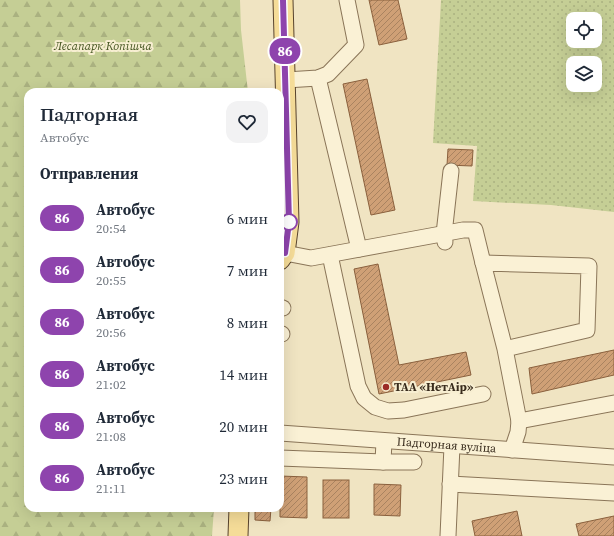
<!DOCTYPE html>
<html lang="ru">
<head>
<meta charset="utf-8">
<style>
	:root { --surface:#fff; --page:#f2f2f3; --text:#1f2937; --muted:#747a83 }
	body { margin:0; font-family:"Source Serif 4",serif; background:var(--page); color:var(--text); height:100vh; display:flex; flex-direction:column; font-size:15px; white-space:nowrap }
	* { box-sizing:border-box; margin:0 }
	p { font-size:13px; color:var(--muted) }
	.icon { flex:none; width:22px; height:22px; fill:none; stroke:currentColor; stroke-width:2; stroke-linecap:round; stroke-linejoin:round }
	.map { position:relative; flex:1; overflow:hidden }
	.details { position:absolute; left:24px; top:88px; width:260px; height:424px; display:flex; flex-direction:column; background:var(--surface); border-radius:12px; box-shadow:0 4px 16px #0002 }
	.details>* { flex:none }
	.badge { padding:0 8px; border-radius:13px; font-size:14px; line-height:26px }
	.controls { position:absolute; left:566px; top:12px; display:grid; gap:8px }
	.controls a { display:grid; place-items:center; width:36px; height:36px; border-radius:8px; background:var(--surface); box-shadow:0 4px 16px #0002; font-size:20px }
	.map>.badge { position:absolute; translate:-50% -50%; box-shadow:0 0 0 2px #fff }
	h2 { padding:0 16px; font-size:15px; line-height:36px }
	.round { display:grid; place-items:center; flex:none; width:42px; height:42px; border-radius:12px; background:var(--page) }
	.summary { display:flex; align-items:center; justify-content:space-between; height:68px; padding:0 16px }
	h1 { font-size:19px; font-weight:600; line-height:30px }
	ul { padding:0; list-style:none }
	li { display:flex; align-items:center; gap:12px; height:52px; padding:0 16px }
	li div { flex:1 }
	li b { display:block; font-size:15px }
	li em { font-style:normal }
	li .badge { min-width:44px; font-weight:700; text-align:center }
	.map>svg:first-child { display:block }
	.grass { fill:url(#grass-dots); fill-rule:evenodd }
	.forest { fill:url(#forest-firs) }
	.building { fill:url(#building-hatch); stroke:#8a603d }
	.lines { fill:none; stroke-linecap:round; stroke-linejoin:round }
	.minor-casing { stroke:#8a7558; stroke-width:17 }
	.major-casing { stroke:#58432d; stroke-width:21 }
	.minor { stroke:#faf1d5; stroke-width:15 }
	.major { stroke:#f5dc98; stroke-width:19 }
	.line-casing { stroke:#fff; stroke-width:9 }
	.line { stroke:#8e44ad; stroke-width:6 }
	.stop-dot { fill:#fff; stroke:#8e44ad; stroke-width:2 }
	.poi-dot { fill:#9c2b26; stroke:#f7eed1; stroke-width:1.5 }
	.labels { text-anchor:middle; dominant-baseline:central; stroke-width:4; stroke-linejoin:round; paint-order:stroke }
	.park-label { font-size:12px; font-style:italic; fill:#475723; stroke:#f7eed1 }
	.poi-label { font-size:12px; font-weight:bold; fill:#392c1d; stroke:#f7eed1; text-anchor:start }
	.street-label { font-size:12px; fill:#392c1d; stroke:#f7eed1 }
</style>
</head>
<body>
<div class="map">
<svg width="614" height="536" viewBox="0 0 614 536">
	<defs>
		<pattern id="grass-dots" width="8" height="8" patternUnits="userSpaceOnUse"><rect width="8" height="8" fill="#c5ce95"/><path d="M2 2h.1M6 6h.1" fill="none" stroke="#aab180" stroke-width="1.8" stroke-linecap="round"/></pattern>
		<pattern id="forest-firs" width="22" height="20" patternUnits="userSpaceOnUse"><rect width="22" height="20" fill="#c5ce95"/><path d="M5 1l3.5 6h-7zM16 11l3.5 6h-7z" fill="#aab180"/></pattern>
		<pattern id="building-hatch" width="6" height="6" patternUnits="userSpaceOnUse"><rect width="6" height="6" fill="#cfa076"/><path d="M-1 1l2-2M0 6l6-6M5 7l2-2" fill="none" stroke="#a98360"/></pattern>
	</defs>
	<rect width="100%" height="100%" fill="#f0e4c2"/>
	<path class="grass" d="M441 0H614V212L551 205 473 201 477 146 433 143ZM573 19H595V41H573ZM573 63H595V85H573Z"/>
	<path class="forest" d="M0 0H240L241 30 248 92H28V508H214L212 536H0Z"/>
	<g class="building">
		<path d="M369 0H398L407 39 379 45Z"/>
		<path d="M367 79 395 210 371 215 343 84Z"/>
		<path d="M448 149 473 150 472 166 447 165Z"/>
		<path d="M378 264 399 365 466 352 471 375 379 394 354 269Z"/>
		<path d="M614 350V375L532 394 529 368Z"/>
		<path d="M280 476 307 477V518L280 517Z"/>
		<rect x="323" y="480" width="26" height="38"/>
		<path d="M374 484 401 485 400 516 374 515Z"/>
		<path d="M255 508H271L270 521 255 520Z"/>
		<path d="M517 511 522 536H475L472 521Z"/>
		<path d="M614 516V536H579L576 524Z"/>
	</g>
	<g class="lines">
		<g class="minor-casing">
			<g id="minor">
				<path d="M318 78 359 249"/>
				<path d="M286 80 318 78 328 74 356 45 347 0"/>
				<path d="M445 242 444 234 451 171"/>
				<path d="M285 253 311 258 463 230H475L483 263"/>
				<path d="M330 255 358 386 364 398 375 407 388 411 404 410 483 394"/>
				<path d="M280 307 283 308"/>
				<path d="M280 334H282"/>
				<path d="M505 349 483 263 589 266 587 330 505 349 519 421 518 432 512 450"/>
				<path d="M519 421 614 403"/>
				<path id="s1" d="M280 433 614 457"/>
				<path d="M280 458 383 462 384 441"/>
				<path d="M383 462H414"/>
				<path d="M450 484 614 493"/>
				<path d="M448 536 452 446"/>
			</g>
		</g>
		<g class="major-casing">
			<g id="major">
				<path d="M280 260 285 253 289 222 283 0"/>
				<path d="M238 536 239 508"/>
			</g>
		</g>
		<use href="#minor" class="minor"/>
		<use href="#major" class="major"/>
	</g>
	<g class="lines">
		<g class="line-casing">
			<path id="line" d="M283 0 289 222 285 253"/>
		</g>
		<use href="#line" class="line"/>
	</g>
	<circle class="stop-dot" cx="289" cy="222" r="8"/>
	<circle class="poi-dot" cx="386" cy="387" r="4"/>
	<g class="labels">
		<g class="park-label">
			<text x="103" y="46">Лесапарк Копішча</text>
		</g>
		<g class="poi-label">
			<text x="394" y="387">ТАА «НетАір»</text>
		</g>
		<g class="street-label">
			<text stroke="none"><textPath href="#s1" startOffset="167">Падгорная вуліца</textPath></text>
		</g>
	</g>
</svg>
<div class="controls">
<a><svg class="icon" aria-label="locate" viewBox="0 0 24 24"><circle cx="12" cy="12" r="6"/><path d="M12 2v4M12 18v4M2 12h4M18 12h4"/></svg></a>
<a><svg class="icon" aria-label="layers" viewBox="0 0 24 24"><path d="M12 4l9 5-9 5-9-5zM3 14l9 5 9-5"/></svg></a>
</div>
<b class="badge" style="left:285px;top:51px;background:#8e44ad;color:#fff">86</b>
<section class="details">
<div class="summary"><div><h1>Падгорная</h1><p>Автобус</p></div><a class="round"><svg class="icon" aria-label="heart" viewBox="0 0 24 24"><path d="M12 20l-8-8c-3-5 5-10 8-4 3-6 11-1 8 4z"/></svg></a></div>
<h2>Отправления</h2>
<ul>
<li><span class="badge" style="background:#8e44ad;color:#fff">86</span><div><b>Автобус</b><p>20:54</p></div><em>6 мин</em></li>
<li><span class="badge" style="background:#8e44ad;color:#fff">86</span><div><b>Автобус</b><p>20:55</p></div><em>7 мин</em></li>
<li><span class="badge" style="background:#8e44ad;color:#fff">86</span><div><b>Автобус</b><p>20:56</p></div><em>8 мин</em></li>
<li><span class="badge" style="background:#8e44ad;color:#fff">86</span><div><b>Автобус</b><p>21:02</p></div><em>14 мин</em></li>
<li><span class="badge" style="background:#8e44ad;color:#fff">86</span><div><b>Автобус</b><p>21:08</p></div><em>20 мин</em></li>
<li><span class="badge" style="background:#8e44ad;color:#fff">86</span><div><b>Автобус</b><p>21:11</p></div><em>23 мин</em></li>
</ul>
</section>
</div>
</body>
</html>
